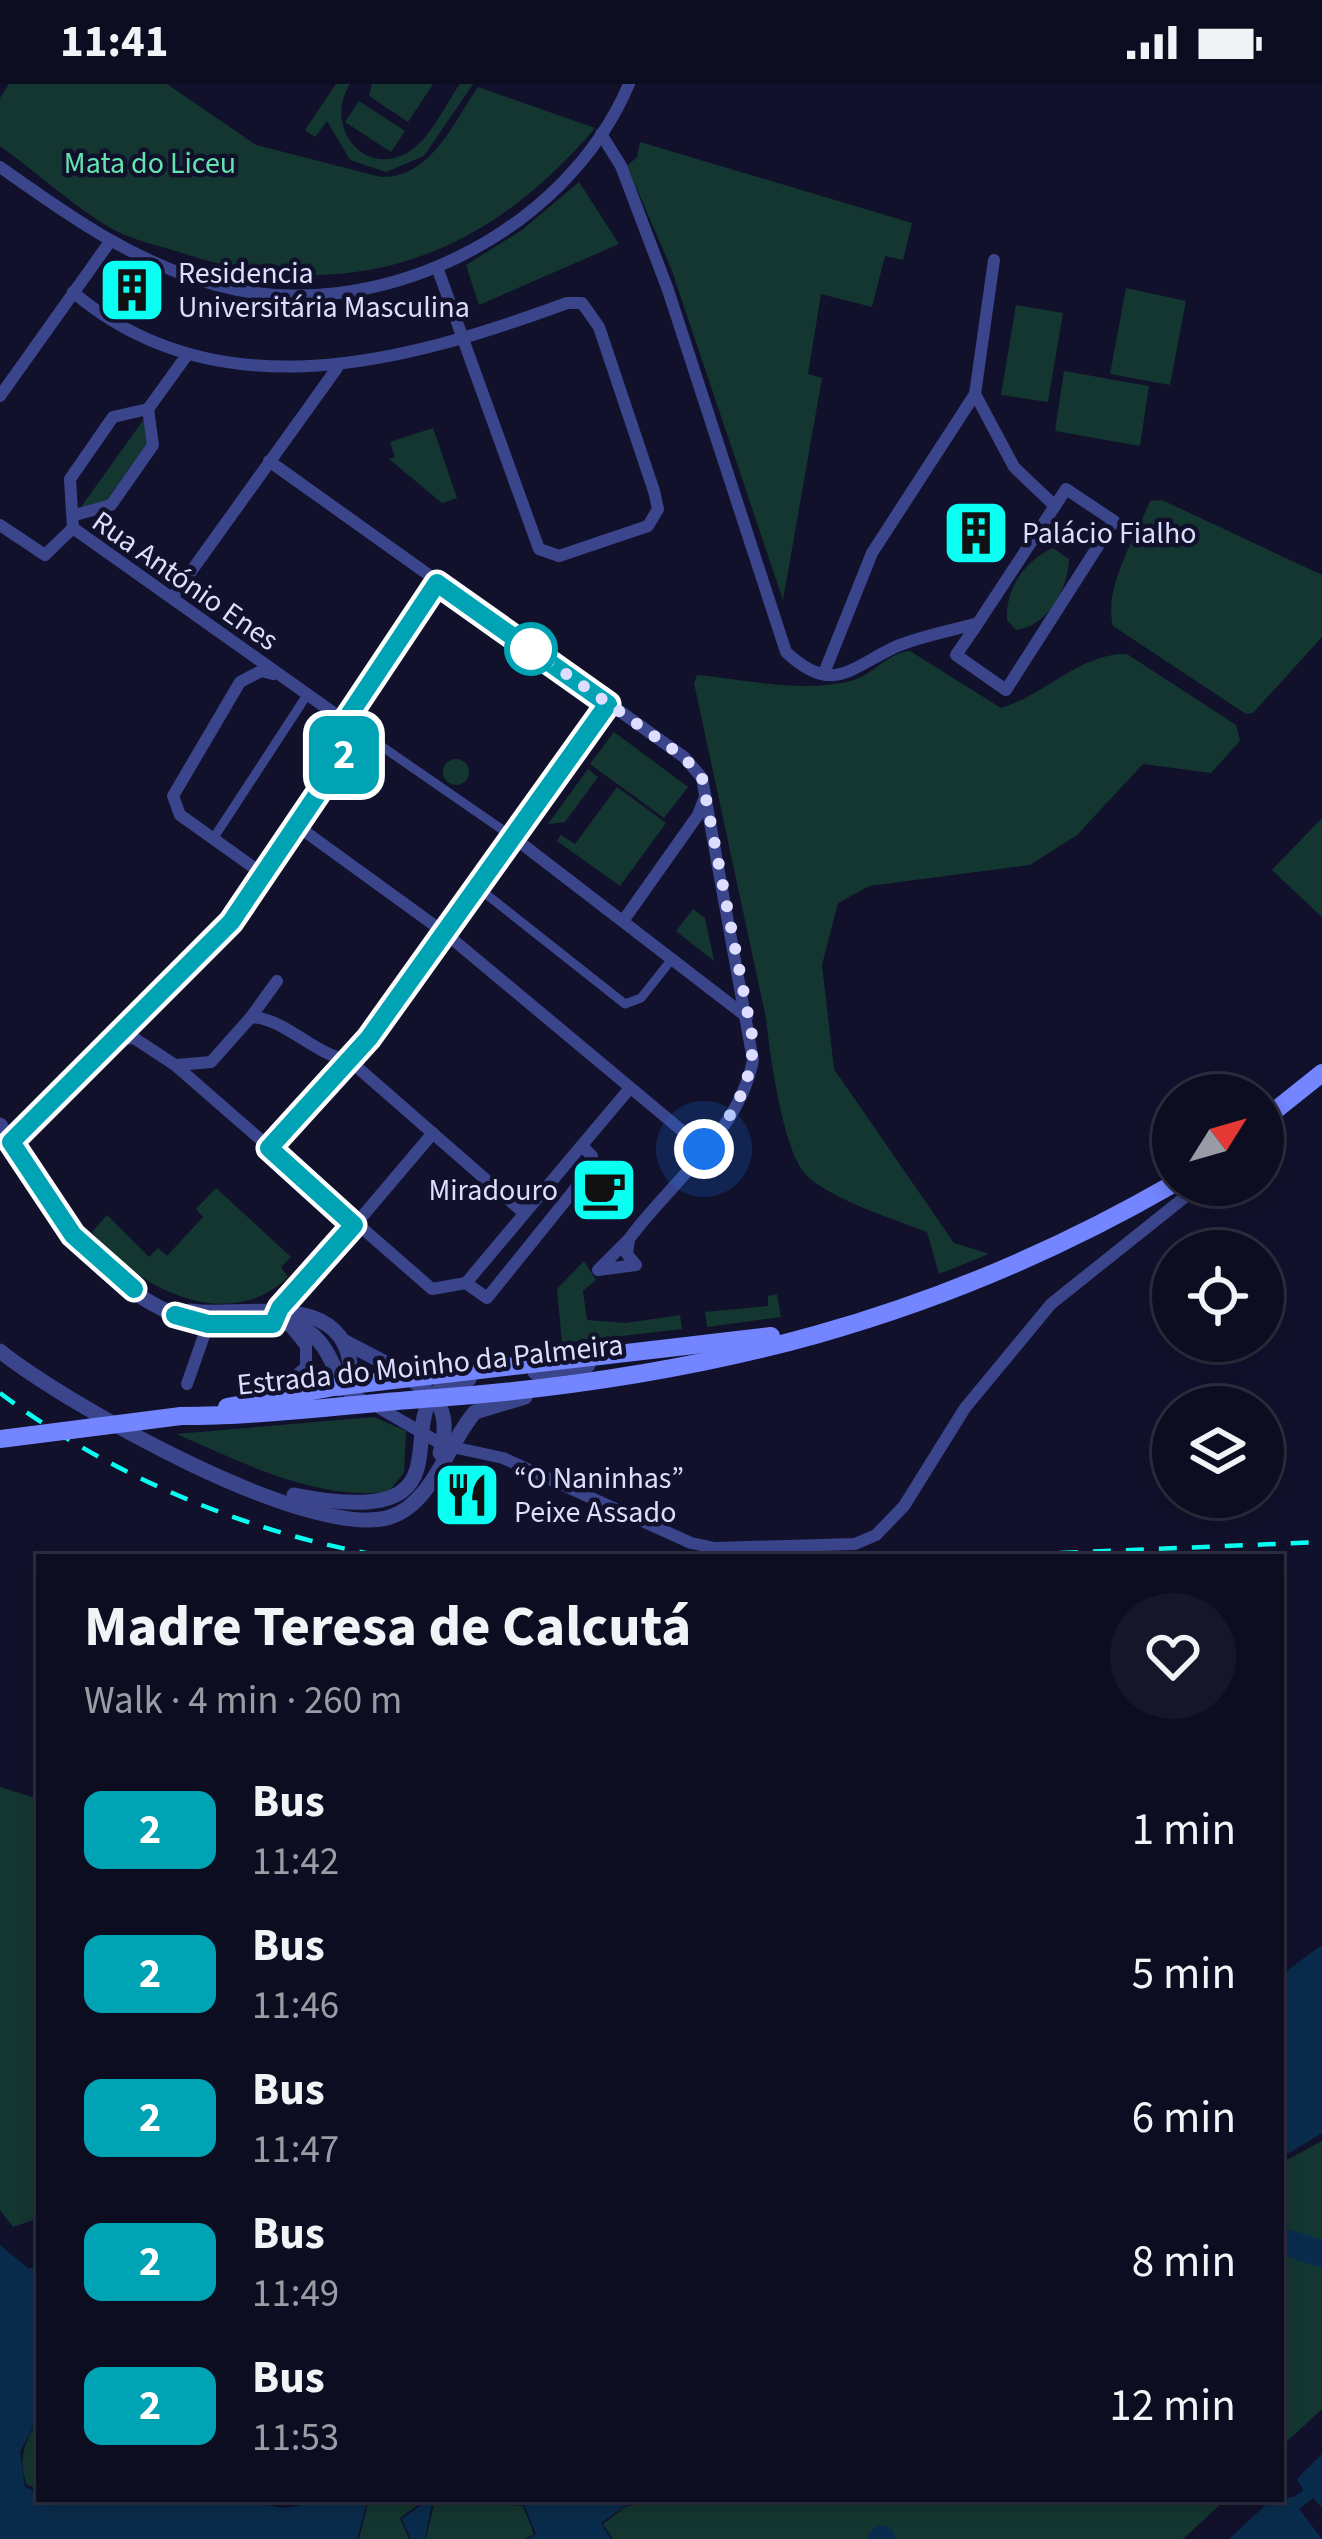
<!DOCTYPE html>
<html lang="en">
<head>
<meta charset="utf-8">
<style>
	:root { --surface:#0d0d21; --page:#16162a; --text:#f1f3f6; --muted:#9a9ca5; --line:#2d2d3f }
	body { margin:0; font-family:"Source Sans 3",sans-serif; background:var(--page); color:var(--text); height:100vh; display:flex; flex-direction:column; font-size:45px; white-space:nowrap }
	* { box-sizing:border-box; margin:0 }
	p { font-size:39px; color:var(--muted) }
	.icon { flex:none; width:66px; height:66px; fill:none; stroke:currentColor; stroke-width:2; stroke-linecap:round; stroke-linejoin:round }
	.map { position:relative; flex:1; overflow:hidden }
	.drawer { position:absolute; left:36px; top:1470px; width:1248px; height:948px; display:flex; flex-direction:column; background:var(--surface); border-radius:0px; box-shadow:0 6px 18px #0003,0 0 0 3px var(--line) }
	.drawer>* { flex:none }
	.badge { padding:0 24px; border-radius:18px; font-size:42px; line-height:78px }
	.needle { width:78px; rotate:53deg }
	.buttons { position:absolute; left:1152px; top:990px; display:grid; gap:24px }
	.buttons a { display:grid; place-items:center; width:132px; height:132px; border-radius:50%; background:var(--surface); box-shadow:0 6px 18px #0003,0 0 0 3px var(--line); font-size:60px }
	.you { position:absolute; width:60px; height:60px; margin:-30px; border:9px solid #fff; border-radius:50%; background:#1a73e8; box-shadow:0 0 0 18px #1a73e833 }
	.map>.badge { position:absolute; translate:-50% -50%; box-shadow:0 0 0 6px #fff }
	.round { display:grid; place-items:center; flex:none; width:126px; height:126px; border-radius:63px; background:var(--page) }
	.overview { display:flex; align-items:center; justify-content:space-between; height:204px; padding:0 48px }
	h1 { font-size:57px; font-weight:700; line-height:90px }
	ul { padding:0; list-style:none }
	li { display:flex; align-items:center; gap:36px; height:144px; padding:0 48px }
	li div { flex:1 }
	li b { display:block; font-size:45px }
	li em { font-style:normal }
	li .badge { min-width:132px; font-weight:700; text-align:center }
	.status { display:flex; justify-content:space-between; align-items:center; height:84px; padding:0 60px; background:var(--surface); direction:ltr }
	.status svg { height:33px; fill:currentColor }
	.map>svg:first-child { display:block }
	.green { fill:#143630 }
	.water { fill:#0a2c4c }
	.lines { fill:none; stroke-linecap:round; stroke-linejoin:round }
	.river { stroke:#0a2c4c; stroke-width:27 }
	.pedestrian { stroke:#3b458c; stroke-width:9 }
	.minor { stroke:#3b458c; stroke-width:12 }
	.tertiary { stroke:#3b458c; stroke-width:15 }
	.secondary { stroke:#7385ff; stroke-width:18 }
	.rail { stroke:#08fff1; stroke-width:4.5; stroke-dasharray:18 15; stroke-linecap:butt }
	.secondary-bridge { stroke:#7385ff; stroke-width:18 }
	.line-casing { stroke:#fff; stroke-width:27 }
	.line { stroke:#00a3b4; stroke-width:18 }
	.walk { stroke:#dcddff; stroke-width:12; stroke-dasharray:0 21.6 }
	.stop-dot { fill:#fff; stroke:#00a3b4; stroke-width:6 }
	.labels { text-anchor:middle; dominant-baseline:central; stroke-width:9; stroke-linejoin:round; paint-order:stroke }
	.park-label { font-size:30px; fill:#63e4af; stroke:#11112c }
	.poi-label { font-size:30px; fill:#dcddff; stroke:#11112c; text-anchor:start }
	.street-label { font-size:30px; fill:#dcddff; stroke:#11112c }
</style>
</head>
<body>
<div class="status"><b>11:41</b><svg viewBox="0 0 49 12"><path d="M0 12V9h3v3zM5 12V6h3v6zM10 12V3h3v9zM15 12V0h3v12zM26 1h20v11H26zM47 4h2v5h-2z"/></svg></div>
<div class="map">
<svg width="1322" height="2455" viewBox="0 0 1322 2455">
	<rect width="100%" height="100%" fill="#11112c"/>
	<g class="green">
		<path d="M9 0H167L256 61 381 93C431 94 453 39 478 3L595 44C484 176 345 224 179 168 160 162 137 157 118 148 77 126 38 89 0 62V14Z"/>
		<path d="M336 0H350C324 39 361 94 407 69 430 56 445 21 460 0H473L424 72 386 88 350 76 327 37 315 53 305 46Z"/>
		<path d="M372 0H433L408 38 369 12Z"/>
		<path d="M359 17 405 47 391 68 345 38Z"/>
		<path d="M640 58 912 139 903 176 885 172 872 223 821 210 808 290 822 294 783 516 671 184 627 82 637 73Z"/>
		<path d="M579 98 619 160 479 221 466 181 522 146Z"/>
		<path d="M1126 204 1186 217 1170 301 1110 290Z"/>
		<path d="M1016 221 1063 229 1048 318 1001 311Z"/>
		<path d="M1064 287 1149 302 1140 362 1055 347Z"/>
		<path d="M144 335 147 359 106 417 81 423Z"/>
		<path d="M433 344 457 414 442 419 389 375 395 373 390 358Z"/>
		<path d="M1162 416 1322 491V553L1253 629 1246 630 1113 542C1103 503 1136 453 1150 417Z"/>
		<path d="M1053 464 1069 475C1068 505 1048 542 1016 546L1007 536C1005 505 1025 476 1053 464Z"/>
		<path d="M910 567 1001 624C1045 611 1080 569 1127 570L1236 641 1240 657 1211 689 1143 680 1077 751 1030 781 869 802 838 819 822 881 834 985 954 1159 989 1170 939 1190 927 1148C895 1135 817 1112 800 1083 781 1050 770 972 766 934L694 599 697 591C747 596 801 609 851 597 873 591 887 569 910 567Z"/>
		<path d="M614 648 688 703 664 734 590 680Z"/>
		<circle cx="456" cy="688" r="13"/>
		<path d="M588 685 598 693 565 738 548 740Z"/>
		<path d="M617 703 666 739 620 802 557 757 561 751 575 760Z"/>
		<path d="M1322 734V833L1272 786Z"/>
		<path d="M693 825 705 834 714 877 676 847Z"/>
		<path d="M216 1104 291 1173 281 1183 288 1193C228 1252 135 1203 92 1148L107 1131 149 1173 158 1164 167 1172 203 1133 196 1125Z"/>
		<path d="M584 1177 596 1196 583 1207 587 1236 626 1239 680 1231 682 1245 562 1259 557 1205Z"/>
		<path d="M777 1210 781 1233 707 1243 705 1228 768 1222V1212Z"/>
		<path d="M374 1333 406 1347 404 1389 388 1408C314 1416 244 1379 176 1350Z"/>
		<path d="M0 1703 39 1715V2134L13 2143 0 2126Z"/>
		<path d="M1322 2057V2325L1281 2363V2079Z"/>
		<path d="M39 2337V2405L27 2401C18 2376 23 2358 39 2337Z"/>
		<path d="M369 2415H426L400 2434 409 2455H359Z"/>
		<path d="M435 2415 523 2422 534 2450 525 2455H426Z"/>
		<path d="M657 2415H1226L1183 2455H613L603 2440 625 2423Z"/>
	</g>
	<g class="water">
		<path d="M1322 1861V2049L1281 2074V1891Z"/>
		<path d="M0 2161 29 2185 39 2179V2332L20 2368 25 2403 39 2409V2415H234L284 2424 308 2420V2415H368L357 2455H0Z"/>
		<path d="M1322 2370V2424L1313 2414 1299 2425 1322 2455H1229L1272 2415 1294 2413 1303 2406 1297 2395Z"/>
		<path d="M429 2415H433L425 2455H411L402 2435Z"/>
		<path d="M493 2415H651L625 2422 601 2439 611 2455H528L536 2450 524 2421Z"/>
	</g>
	<g class="lines">
		<g class="river">
			<path d="M1281 2157 1322 2170"/>
			<path d="M881 2455H882"/>
		</g>
		<g class="pedestrian">
			<path d="M345 637 513 753"/>
			<path d="M213 755 307 611"/>
			<path d="M477 803 625 920 641 914 672 875"/>
		</g>
		<g class="minor">
			<path d="M601 50 621 82 668 206 786 568C832 611 849 585 895 563 920 552 951 547 978 539L1066 405 1114 437 1006 606 956 571 978 539"/>
			<path d="M0 83C69 132 133 178 216 201 374 244 565 151 629 0"/>
			<path d="M73 208C217 331 407 278 567 219H582L599 243 654 407 658 425 648 442 559 472 539 465 437 183"/>
			<path d="M975 310 1014 383 1055 422"/>
			<path d="M0 312 109 159"/>
			<path d="M148 325 187 271"/>
			<path d="M269 377 684 673 702 694 753 976C739 1048 671 1098 629 1155L627 1170 636 1181 598 1186 629 1155"/>
			<path d="M75 431 111 421 153 361 148 325"/>
			<path d="M0 441 45 471 73 444"/>
			<path d="M73 444 345 637"/>
			<path d="M73 444 70 395 113 333 148 325"/>
			<path d="M172 514 337 284"/>
			<path d="M824 589 872 469 975 310 994 176"/>
			<path d="M296 741 445 849 704 1065"/>
			<path d="M513 753 747 933"/>
			<path d="M263 790 180 731 173 712 240 598 261 587 273 590"/>
			<path d="M623 837 698 731 705 713"/>
			<path d="M251 933 277 897"/>
			<path d="M116 956 134 954 175 981 432 1205 466 1199 630 1004"/>
			<path d="M177 981 211 978 251 933C287 935 312 970 349 976L524 1129"/>
			<path d="M11 1058 231 839 346 668 345 637 437 498"/>
			<path d="M269 1064 369 954 608 620"/>
			<path d="M466 1199 487 1214 591 1085 592 1072 582 1062"/>
			<path d="M276 1234 433 1049"/>
			<path d="M187 1300 208 1240"/>
			<path d="M257 1310 288 1298 306 1283V1262L289 1241"/>
			<path d="M378 1323 443 1361 503 1374 691 1459 715 1464 855 1460 876 1451 904 1422 965 1324 1051 1220 1200 1101"/>
		</g>
		<g class="tertiary">
			<path d="M0 1041C49 1119 107 1221 207 1240 238 1246 279 1230 307 1247 338 1266 332 1308 370 1321"/>
			<path d="M190 1227C241 1235 346 1202 351 1288L340 1305"/>
			<path d="M343 1257 391 1282"/>
			<path d="M0 1267C65 1319 308 1458 390 1433 432 1420 448 1359 475 1328L525 1313"/>
			<path d="M386 1281C426 1305 456 1316 440 1369"/>
			<path d="M535 1288 588 1281"/>
			<path d="M294 1411C500 1452 364 1309 469 1295"/>
		</g>
		<g class="secondary">
			<path d="M1263 1036 1322 989"/>
			<path d="M227 1323 334 1303 771 1252"/>
			<path d="M181 1332C267 1332 350 1320 436 1314 705 1294 937 1236 1173 1100"/>
		</g>
		<g class="rail">
			<path d="M0 1309C111 1393 252 1451 389 1473"/>
			<path d="M961 1473 1322 1458"/>
		</g>
		<path class="secondary-bridge" d="M0 1355 181 1332"/>
	</g>
	<g class="lines">
		<g class="line-casing">
			<path id="line" d="M134 1205 73 1151 11 1058 231 838 346 668 345 637 437 499 608 620 369 954 269 1064 354 1141 280 1224 273 1240H208L175 1231"/>
		</g>
		<use href="#line" class="line"/>
		<path class="walk" d="M531 565 684 673 702 694 753 956C752 1001 733 1032 704 1065"/>
	</g>
	<defs>
		<g id="building-square" transform="scale(3.45)"><rect x="-9" y="-9" width="18" height="18" rx="4" fill="#08fff1" stroke="#11112c"/><path d="M-4-6H4V6H1V3H-1V6H-4ZM-2.5-4.3h1.7v1.8h-1.7ZM.8-4.3h1.7v1.8H.8ZM-2.5-1h1.7V.8h-1.7ZM.8-1h1.7V.8H.8Z" fill="#111"/></g>
		<g id="cafe-square" transform="scale(3.45)"><rect x="-9" y="-9" width="18" height="18" rx="4" fill="#08fff1" stroke="#11112c"/><path d="M-5.5-4.5H6V0H3Q3 3.5 0 3.5H-2.5Q-5.5 3.5-5.5 0ZM3-3.2v2h1.7v-2ZM-6 4.5H4V6H-6Z" fill="#111"/></g>
		<g id="restaurant-square" transform="scale(3.45)"><rect x="-9" y="-9" width="18" height="18" rx="4" fill="#08fff1" stroke="#11112c"/><path d="M-5-6h1v4h1v-4h1v4h1v-4h1v5L-1.5 .5V6h-2V.5L-5-1ZM5-6V6H3V1.5H1.5Q1.5-4 5-6Z" fill="#111"/></g>
	</defs>
	<g fill-rule="evenodd">
		<use href="#building-square" x="132" y="206"/>
		<use href="#building-square" x="976" y="449"/>
		<use href="#cafe-square" x="604" y="1106"/>
		<use href="#restaurant-square" x="467" y="1411"/>
	</g>
	<circle class="stop-dot" cx="531" cy="565" r="24"/>
	<g class="labels">
		<g class="park-label">
			<text x="150" y="79">Mata do Liceu</text>
		</g>
		<g class="poi-label">
			<text x="178" y="189">Residencia<tspan x="178" dy="34">Universitária Masculina</tspan></text>
			<text x="1022" y="449">Palácio Fialho</text>
			<text x="558" y="1106" text-anchor="end">Miradouro</text>
			<text x="514" y="1394">“O Naninhas”<tspan x="514" dy="34">Peixe Assado</tspan></text>
		</g>
		<g class="street-label">
			<text transform="translate(185 497) rotate(35)">Rua António Enes</text>
			<text transform="translate(430 1281) rotate(-6)">Estrada do Moinho da Palmeira</text>
		</g>
	</g>
</svg>
<div class="buttons">
<a><svg class="needle" viewBox="-14 -14 28 28"><path d="M0-13l5 13h-10z" fill="#e53935"/><path d="M0 13l5-13h-10z" fill="#9a9ca5"/></svg></a>
<a><svg class="icon" aria-label="locate" viewBox="0 0 24 24"><circle cx="12" cy="12" r="6"/><path d="M12 2v4M12 18v4M2 12h4M18 12h4"/></svg></a>
<a><svg class="icon" aria-label="layers" viewBox="0 0 24 24"><path d="M12 4l9 5-9 5-9-5zM3 14l9 5 9-5"/></svg></a>
</div>
<div class="you" style="left:704px;top:1065px"></div>
<b class="badge" style="left:344px;top:671px;background:#00a3b4;color:#fff">2</b>
<section class="drawer">
<div class="overview"><div><h1>Madre Teresa de Calcutá</h1><p>Walk · 4 min · 260 m</p></div><a class="round"><svg class="icon" aria-label="heart" viewBox="0 0 24 24"><path d="M12 20l-8-8c-3-5 5-10 8-4 3-6 11-1 8 4z"/></svg></a></div>
<ul>
<li><span class="badge" style="background:#00a3b4;color:#fff">2</span><div><b>Bus</b><p>11:42</p></div><em>1 min</em></li>
<li><span class="badge" style="background:#00a3b4;color:#fff">2</span><div><b>Bus</b><p>11:46</p></div><em>5 min</em></li>
<li><span class="badge" style="background:#00a3b4;color:#fff">2</span><div><b>Bus</b><p>11:47</p></div><em>6 min</em></li>
<li><span class="badge" style="background:#00a3b4;color:#fff">2</span><div><b>Bus</b><p>11:49</p></div><em>8 min</em></li>
<li><span class="badge" style="background:#00a3b4;color:#fff">2</span><div><b>Bus</b><p>11:53</p></div><em>12 min</em></li>
</ul>
</section>
</div>
</body>
</html>
